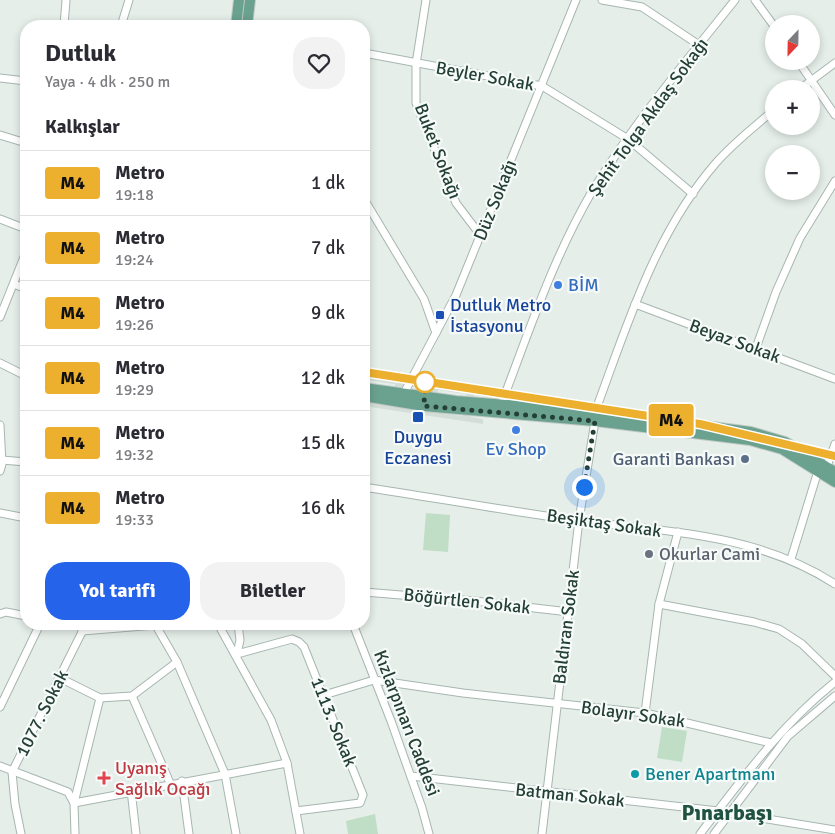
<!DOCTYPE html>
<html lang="tr">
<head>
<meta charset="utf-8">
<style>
	:root { --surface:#fff; --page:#f2f2f3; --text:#2b2b33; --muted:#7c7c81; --line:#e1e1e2; --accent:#2563eb }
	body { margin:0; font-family:Signika,sans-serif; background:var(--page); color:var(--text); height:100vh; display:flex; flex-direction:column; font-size:19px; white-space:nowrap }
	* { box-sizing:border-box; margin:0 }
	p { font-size:16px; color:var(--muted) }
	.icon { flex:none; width:28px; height:28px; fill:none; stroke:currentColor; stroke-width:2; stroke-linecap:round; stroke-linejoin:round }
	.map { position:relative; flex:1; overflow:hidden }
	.panel { position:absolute; left:20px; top:20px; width:350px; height:610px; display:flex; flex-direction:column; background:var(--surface); border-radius:20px; box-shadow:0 2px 8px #0003 }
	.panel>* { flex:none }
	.badge { padding:0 10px; border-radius:4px; font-size:18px; line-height:32px }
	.needle { width:32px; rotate:202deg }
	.buttons { position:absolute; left:765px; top:15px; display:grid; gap:10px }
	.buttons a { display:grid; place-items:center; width:55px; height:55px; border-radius:50%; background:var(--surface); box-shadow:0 2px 8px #0003; font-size:25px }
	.you { position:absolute; width:25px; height:25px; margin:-12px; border:4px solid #fff; border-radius:50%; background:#1a73e8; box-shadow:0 0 0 8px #1a73e833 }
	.map>.badge { position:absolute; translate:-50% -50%; box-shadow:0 0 0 2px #fff }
	h2 { padding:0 25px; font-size:19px; line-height:45px }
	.round { display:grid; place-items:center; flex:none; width:52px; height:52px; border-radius:20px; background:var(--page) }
	.head { display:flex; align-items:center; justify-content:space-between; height:85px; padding:0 25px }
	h1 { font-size:24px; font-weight:800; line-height:38px }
	.cta { display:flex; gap:10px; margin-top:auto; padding:10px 25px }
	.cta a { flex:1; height:58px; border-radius:20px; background:var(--accent); color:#fff; font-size:20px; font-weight:800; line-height:58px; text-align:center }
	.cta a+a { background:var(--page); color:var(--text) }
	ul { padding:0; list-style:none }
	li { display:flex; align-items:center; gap:15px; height:65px; padding:0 25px; border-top:1px solid var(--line) }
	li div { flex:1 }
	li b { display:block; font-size:19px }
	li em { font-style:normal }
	li .badge { min-width:55px; font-weight:700; text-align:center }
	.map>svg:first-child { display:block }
	.built { fill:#d3ded8; fill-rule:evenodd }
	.green { fill:#bfdec5 }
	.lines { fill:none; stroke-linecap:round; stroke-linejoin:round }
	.minor-casing { stroke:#a7b6b0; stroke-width:9 }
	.primary-casing { stroke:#c2cac7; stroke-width:12 }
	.minor { stroke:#fff; stroke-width:7 }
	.primary { stroke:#6ba28f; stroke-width:10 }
	.line-casing { stroke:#fff; stroke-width:11 }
	.line { stroke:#edaf2e; stroke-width:8 }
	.walk { stroke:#244036; stroke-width:5; stroke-dasharray:0 9 }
	.shop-dot { fill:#3f7fe0; stroke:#f6faf8; stroke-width:2 }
	.transit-dot { fill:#1a4fb4; stroke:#f6faf8; stroke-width:2 }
	.stop-dot { fill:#fff; stroke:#edaf2e; stroke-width:2.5 }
	.service-dot { fill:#5c6f8a; stroke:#f6faf8; stroke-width:2 }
	.worship-dot { fill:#6b7280; stroke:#f6faf8; stroke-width:2 }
	.culture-dot { fill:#0f9aa8; stroke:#f6faf8; stroke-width:2 }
	.health-dot { fill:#e0444e; stroke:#f6faf8; stroke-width:2 }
	.labels { text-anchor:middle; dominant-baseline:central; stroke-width:4.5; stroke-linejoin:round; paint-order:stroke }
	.street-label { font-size:18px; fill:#244036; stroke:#f6faf8 }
	.shop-label { font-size:18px; fill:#366cbe; stroke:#f6faf8; text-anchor:start }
	.transit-label { font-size:18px; fill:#164399; stroke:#f6faf8; text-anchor:start }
	.service-label { font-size:18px; fill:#4e5e75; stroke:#f6faf8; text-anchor:end }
	.worship-label { font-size:18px; fill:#5b616d; stroke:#f6faf8; text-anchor:start }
	.health-label { font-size:18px; fill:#be3a42; stroke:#f6faf8; text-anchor:start }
	.culture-label { font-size:18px; fill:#0d838f; stroke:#f6faf8; text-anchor:start }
	.district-label { font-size:22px; font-weight:bold; fill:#205241; stroke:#f6faf8 }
</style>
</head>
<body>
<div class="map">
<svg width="835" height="834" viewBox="0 0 835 834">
	<rect width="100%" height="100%" fill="#e5eee9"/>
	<path class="built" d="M364 375 487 393V397L474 395 471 417 483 419V424L364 406V401L392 406 395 384 366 380 364 390ZM403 385 431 389 428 411 402 393ZM438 390 466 394 463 416 435 412Z"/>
	<g class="green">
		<path d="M426 513 450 515 448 552 423 550Z"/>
		<path d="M662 727 687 731 682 762 657 758Z"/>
		<path d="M375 814 378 834H348L346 821Z"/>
	</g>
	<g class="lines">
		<g class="minor-casing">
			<g id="minor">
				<path d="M426 0 416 64V103L456 203 481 236"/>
				<path d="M602 0 642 7 699 45"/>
				<path d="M755 0 774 26"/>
				<path d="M64 26 66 0"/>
				<path d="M121 26 129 0"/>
				<path d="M364 53 542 86 628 139 693 194"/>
				<path d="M798 61 835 115"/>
				<path d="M0 78 26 81"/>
				<path d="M800 89 835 63"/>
				<path d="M0 135 26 143"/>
				<path d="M364 199 424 299 436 333"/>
				<path d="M0 219 26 229"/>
				<path d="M14 284 26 289"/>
				<path d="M635 304 835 379"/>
				<path d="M0 317 26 252"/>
				<path d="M756 348 776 292 800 238 835 181"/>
				<path d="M0 363 26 376"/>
				<path d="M403 395 456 295 576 0"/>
				<path d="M501 405C528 334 552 261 590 195 630 128 686 61 735 0"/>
				<path d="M595 412C627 326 654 235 715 164 732 144 754 127 774 110"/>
				<path d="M0 425 2 464 0 471"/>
				<path d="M2 460 26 462"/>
				<path d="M827 466 835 444"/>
				<path d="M364 487C436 498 508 511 581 521 670 532 758 534 835 584"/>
				<path d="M0 513 26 518"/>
				<path d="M791 559 818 471"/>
				<path d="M364 592 475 601 569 612"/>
				<path d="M659 604 754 622 779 629 802 644 835 676"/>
				<path d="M0 614 6 612 26 616"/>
				<path d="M155 624 177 662 225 774 236 834"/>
				<path d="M218 624 271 720 287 763 300 834"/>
				<path d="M238 624 240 640 237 654 292 639 299 642 304 647 363 795 360 803 296 811"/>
				<path d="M353 624 391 721 422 808 429 834"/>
				<path d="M82 631 156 625"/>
				<path d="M60 678 100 698 132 696 177 662"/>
				<path d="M324 695 374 680 463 693 645 713 771 743"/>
				<path d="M132 696 170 783"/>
				<path d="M0 707 40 624"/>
				<path d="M645 713 659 604 678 532"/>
				<path d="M0 766 68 792 74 803 287 763"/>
				<path d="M411 776 718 811 835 830"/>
				<path d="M182 781 189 834"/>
				<path d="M131 790 136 834"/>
				<path d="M21 834 15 804 12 772 86 624"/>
				<path d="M75 834 74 803 100 698"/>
				<path d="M542 834 579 520 595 421"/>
				<path d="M700 834C742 779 781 725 835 682"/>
				<path d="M714 834 788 736 835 696"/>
			</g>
		</g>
		<g class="primary-casing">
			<g id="primary">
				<path d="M236 26 239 0"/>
				<path d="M247 26 250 0"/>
				<path d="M364 388 456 401 595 412 751 432 785 442 835 472"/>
				<path d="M364 396 424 406 595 421 750 440 782 449 835 482"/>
			</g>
		</g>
		<use href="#minor" class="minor"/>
		<use href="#primary" class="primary"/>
	</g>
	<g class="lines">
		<g class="line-casing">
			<path id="line" d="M364 372 700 424 835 456"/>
		</g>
		<use href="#line" class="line"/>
		<path class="walk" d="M425 382 424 406 595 421 584 487"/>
	</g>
	<g class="shop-dot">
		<circle cx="558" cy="285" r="5"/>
		<circle cx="516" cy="430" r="5"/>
	</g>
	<g class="transit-dot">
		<rect x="435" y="310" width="10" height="10" rx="2.5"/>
		<rect x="412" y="411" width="12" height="12" rx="2.5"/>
	</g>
	<circle class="stop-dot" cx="425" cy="382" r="10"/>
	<circle class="service-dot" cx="745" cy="459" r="5"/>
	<circle class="worship-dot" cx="649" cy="554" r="5"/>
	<circle class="culture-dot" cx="635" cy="774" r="5"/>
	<path class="health-dot" d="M101.5 770.5h5v5h5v5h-5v5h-5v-5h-5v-5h5z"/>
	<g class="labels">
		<g class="street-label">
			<text transform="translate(485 76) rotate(10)">Beyler Sokak</text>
			<text transform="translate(648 117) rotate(-54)">Şehit Tolga Akdaş Sokağı</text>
			<text transform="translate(438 151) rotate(69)">Buket Sokağı</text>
			<text transform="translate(495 200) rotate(-68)">Düz Sokağı</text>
			<text transform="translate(735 341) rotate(20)">Beyaz Sokak</text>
			<text transform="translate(604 523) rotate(8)">Beşiktaş Sokak</text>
			<text transform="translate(467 601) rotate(6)">Böğürtlen Sokak</text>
			<text transform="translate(566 627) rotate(-83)">Baldıran Sokak</text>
			<text transform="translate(42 713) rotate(-63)">1077. Sokak</text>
			<text transform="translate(633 714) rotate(8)">Bolayır Sokak</text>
			<text transform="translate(334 722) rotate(68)">1113. Sokak</text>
			<text transform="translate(407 723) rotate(69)">Kızlarpınarı Caddesi</text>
			<text transform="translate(570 795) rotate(6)">Batman Sokak</text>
		</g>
		<g class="shop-label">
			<text x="568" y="285">BİM</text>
			<text x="516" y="449" text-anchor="middle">Ev Shop</text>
		</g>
		<g class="transit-label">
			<text x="450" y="305">Dutluk Metro<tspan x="450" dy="21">İstasyonu</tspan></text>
			<text x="418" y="437" text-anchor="middle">Duygu<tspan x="418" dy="21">Eczanesi</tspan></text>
		</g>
		<g class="service-label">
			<text x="735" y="459">Garanti Bankası</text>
		</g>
		<g class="worship-label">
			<text x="659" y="554">Okurlar Cami</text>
		</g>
		<g class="health-label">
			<text x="115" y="768">Uyanış<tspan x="115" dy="21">Sağlık Ocağı</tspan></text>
		</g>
		<g class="culture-label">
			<text x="645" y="774">Bener Apartmanı</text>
		</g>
		<g class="district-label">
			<text x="727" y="812">Pınarbaşı</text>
		</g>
	</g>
</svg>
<div class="buttons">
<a><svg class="needle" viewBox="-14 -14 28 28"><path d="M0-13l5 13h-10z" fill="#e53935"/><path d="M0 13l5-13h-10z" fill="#7c7c81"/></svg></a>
<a>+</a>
<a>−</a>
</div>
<div class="you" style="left:584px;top:487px"></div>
<b class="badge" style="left:671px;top:420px;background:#edaf2e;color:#111">M4</b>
<section class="panel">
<div class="head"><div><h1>Dutluk</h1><p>Yaya · 4 dk · 250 m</p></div><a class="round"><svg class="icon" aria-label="heart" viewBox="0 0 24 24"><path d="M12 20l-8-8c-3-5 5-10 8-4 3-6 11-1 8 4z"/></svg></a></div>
<h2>Kalkışlar</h2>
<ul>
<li><span class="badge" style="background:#edaf2e;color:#111">M4</span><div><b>Metro</b><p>19:18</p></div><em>1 dk</em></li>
<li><span class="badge" style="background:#edaf2e;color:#111">M4</span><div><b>Metro</b><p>19:24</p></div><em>7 dk</em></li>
<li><span class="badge" style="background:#edaf2e;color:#111">M4</span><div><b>Metro</b><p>19:26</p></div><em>9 dk</em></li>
<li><span class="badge" style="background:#edaf2e;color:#111">M4</span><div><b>Metro</b><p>19:29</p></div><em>12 dk</em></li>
<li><span class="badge" style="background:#edaf2e;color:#111">M4</span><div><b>Metro</b><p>19:32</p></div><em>15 dk</em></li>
<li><span class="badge" style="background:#edaf2e;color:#111">M4</span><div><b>Metro</b><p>19:33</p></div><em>16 dk</em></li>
</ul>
<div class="cta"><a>Yol tarifi</a><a>Biletler</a></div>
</section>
</div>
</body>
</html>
